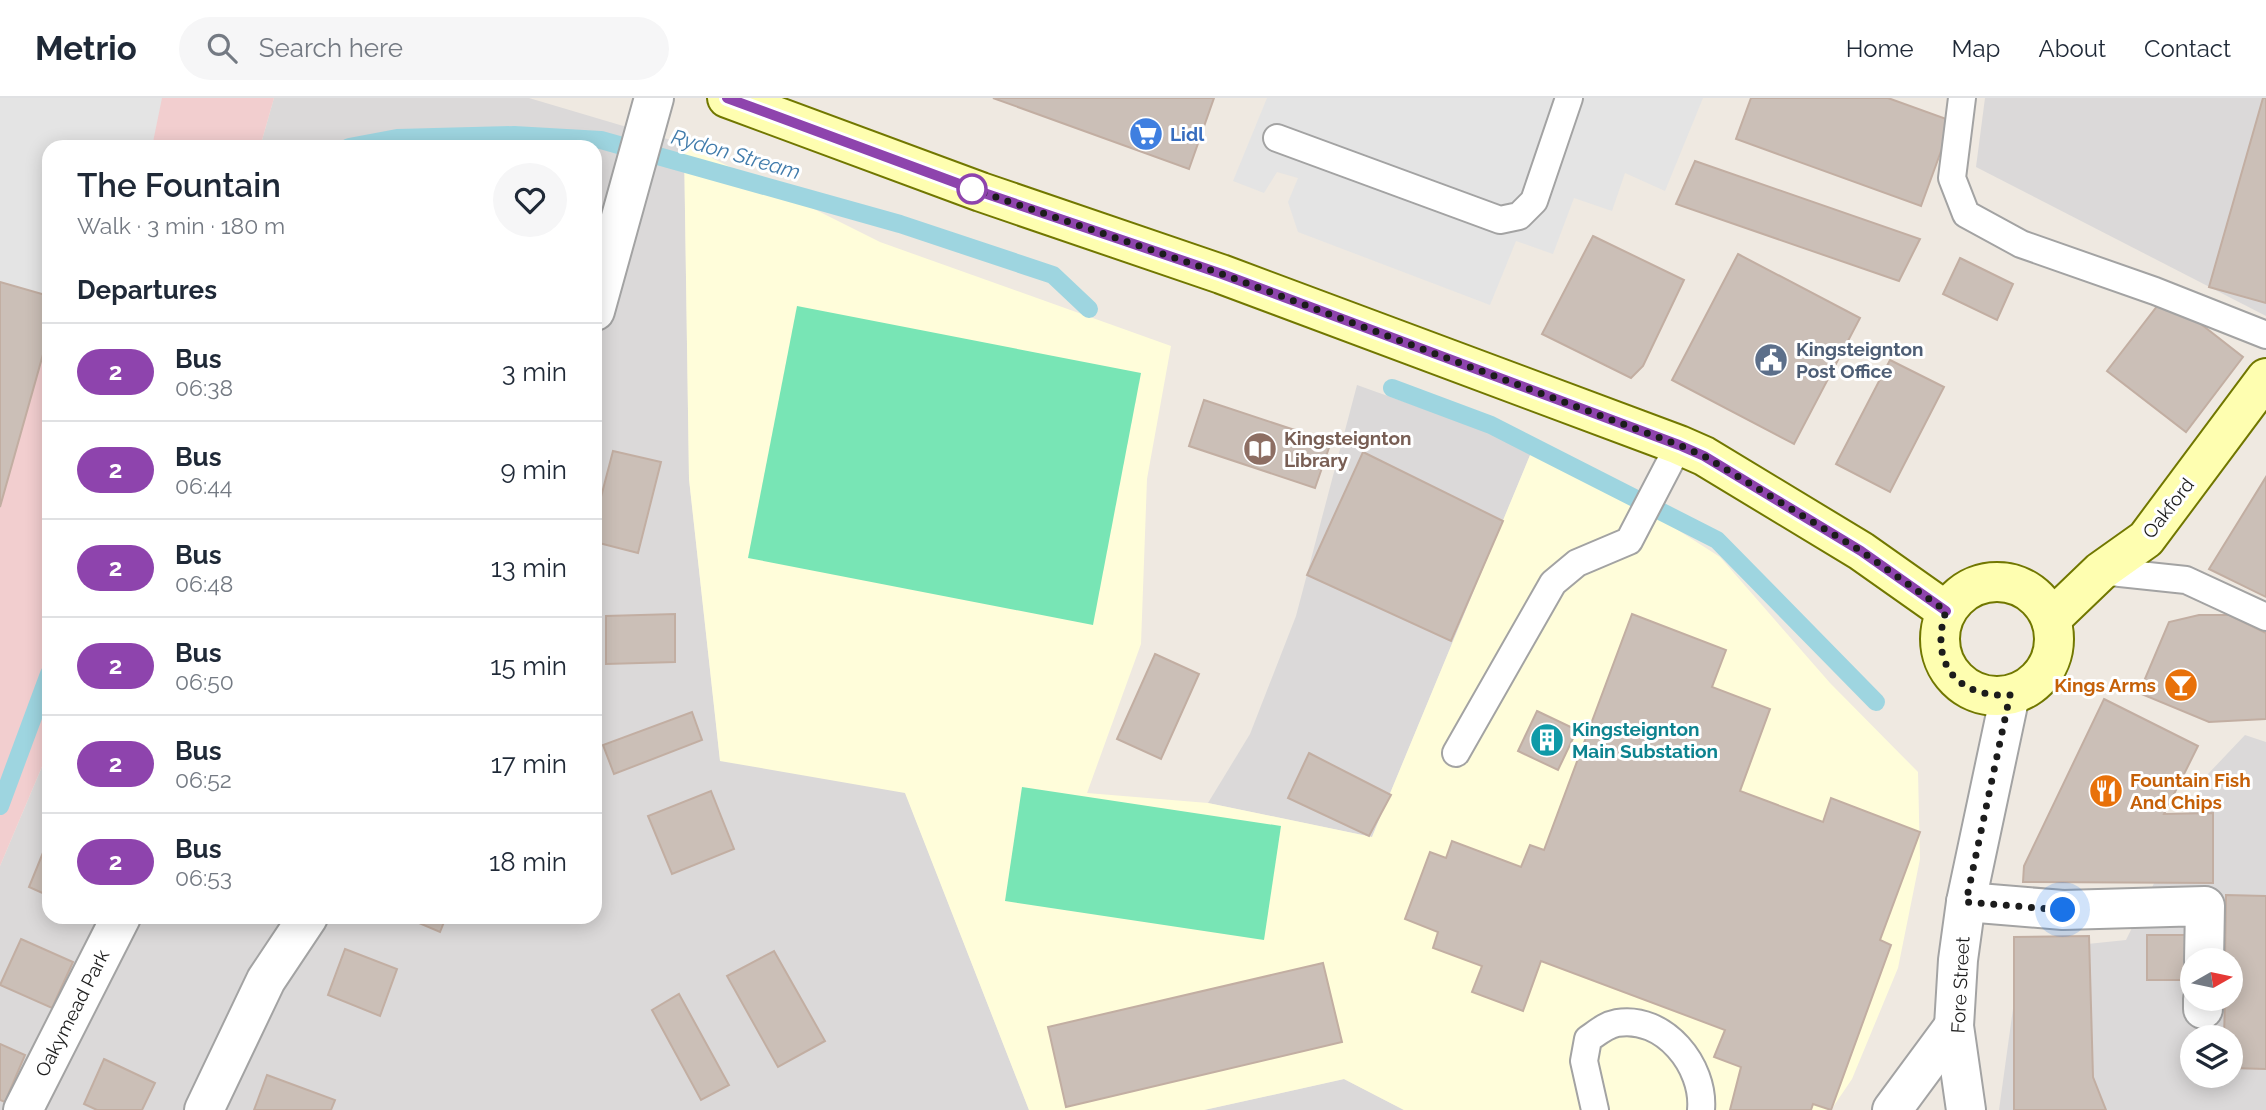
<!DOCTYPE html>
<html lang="en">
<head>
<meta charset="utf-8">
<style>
	:root { --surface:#fff; --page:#f6f6f7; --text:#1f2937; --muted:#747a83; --line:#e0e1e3 }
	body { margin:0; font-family:Raleway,sans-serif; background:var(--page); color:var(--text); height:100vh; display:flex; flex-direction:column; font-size:26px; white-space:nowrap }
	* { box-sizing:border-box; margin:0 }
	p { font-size:23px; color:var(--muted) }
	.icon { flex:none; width:38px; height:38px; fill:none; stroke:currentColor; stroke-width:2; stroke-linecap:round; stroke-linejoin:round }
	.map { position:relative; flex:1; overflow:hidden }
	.drawer { position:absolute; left:42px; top:42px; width:560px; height:784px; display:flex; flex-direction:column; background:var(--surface); border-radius:21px; box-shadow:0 4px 18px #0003 }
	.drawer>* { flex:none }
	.badge { padding:0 14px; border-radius:23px; font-size:24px; line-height:46px }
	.needle { width:46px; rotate:81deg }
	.fabs { position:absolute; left:2180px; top:850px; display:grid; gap:14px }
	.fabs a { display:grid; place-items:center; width:63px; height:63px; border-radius:50%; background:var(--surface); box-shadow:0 4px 18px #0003; font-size:35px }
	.you { position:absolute; width:35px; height:35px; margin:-18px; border:5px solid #fff; border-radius:50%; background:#1a73e8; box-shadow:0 0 0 10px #1a73e833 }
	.map>.badge { position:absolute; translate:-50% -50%; box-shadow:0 0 0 4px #fff }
	h2 { padding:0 35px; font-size:26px; line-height:63px }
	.round { display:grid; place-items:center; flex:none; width:74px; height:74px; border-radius:37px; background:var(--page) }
	.head { display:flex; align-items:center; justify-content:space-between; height:119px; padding:0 35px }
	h1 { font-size:33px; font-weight:600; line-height:52px }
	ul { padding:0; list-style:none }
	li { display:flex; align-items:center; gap:21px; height:98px; padding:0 35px; border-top:2px solid var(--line) }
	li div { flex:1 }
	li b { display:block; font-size:26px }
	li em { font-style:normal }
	li .badge { min-width:77px; font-weight:700; text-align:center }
	header { display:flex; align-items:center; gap:42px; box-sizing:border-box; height:98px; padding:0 35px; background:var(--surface); border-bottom:2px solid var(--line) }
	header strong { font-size:33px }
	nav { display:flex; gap:38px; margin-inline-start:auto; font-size:24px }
	.search { width:490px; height:63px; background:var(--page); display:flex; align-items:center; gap:18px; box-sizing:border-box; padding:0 24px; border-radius:38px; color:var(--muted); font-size:26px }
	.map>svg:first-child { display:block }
	.residential { fill:#dbd9d9; fill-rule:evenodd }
	.commercial { fill:#f2cecf }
	.education { fill:#fffdda }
	.pitch { fill:#78e5b5 }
	.parking { fill:#e4e4e4 }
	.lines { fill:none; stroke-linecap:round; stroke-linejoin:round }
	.stream { stroke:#9ed5e0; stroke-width:18 }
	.building { fill:#cbbfb7; stroke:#c2aea2; stroke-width:2 }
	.service-casing { stroke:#a3a3a3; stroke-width:30 }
	.minor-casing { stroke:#a3a3a3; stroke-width:42 }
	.secondary-casing { stroke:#717700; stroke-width:42 }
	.service { stroke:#fff; stroke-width:26 }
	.minor { stroke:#fff; stroke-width:38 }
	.secondary { stroke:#fefeb0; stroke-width:38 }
	.line-casing { stroke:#fff; stroke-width:16 }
	.line { stroke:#8e44ad; stroke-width:10 }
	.walk { stroke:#1c1c1c; stroke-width:7; stroke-dasharray:0 12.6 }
	.stop-dot { fill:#fff; stroke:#8e44ad; stroke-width:3.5 }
	.labels { text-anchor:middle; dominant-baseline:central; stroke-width:6; stroke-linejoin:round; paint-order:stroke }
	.shop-label { font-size:19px; font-weight:bold; fill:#366cbe; stroke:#fff; text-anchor:start }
	.service-label { font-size:19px; font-weight:bold; fill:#4e5e75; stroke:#fff; text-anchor:start }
	.education-label { font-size:19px; font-weight:bold; fill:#785e54; stroke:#fff; text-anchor:start }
	.street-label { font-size:19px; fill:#1c1c1c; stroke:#fff }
	.food-label { font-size:19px; font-weight:bold; fill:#c56008; stroke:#fff; text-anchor:end }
	.culture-label { font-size:19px; font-weight:bold; fill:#0d838f; stroke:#fff; text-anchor:start }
	.water-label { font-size:21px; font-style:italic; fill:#407bab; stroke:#fff }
</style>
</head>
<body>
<header>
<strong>Metrio</strong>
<div class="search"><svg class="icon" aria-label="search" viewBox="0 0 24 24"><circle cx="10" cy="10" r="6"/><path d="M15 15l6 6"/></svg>Search here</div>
<nav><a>Home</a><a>Map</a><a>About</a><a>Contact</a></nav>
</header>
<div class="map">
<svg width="2266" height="1012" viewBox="0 0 2266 1012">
	<rect width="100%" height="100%" fill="#efe9e1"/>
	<g class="residential">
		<path d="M274 0H529L684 46 689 381 720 662 905 694 1029 1012H0V768L49 652V819H595V49H260Z"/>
		<path d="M1985 0H2266V218L1976 69Z"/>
		<path d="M1357 287 1533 350 1372 739 1208 705 1250 636 1296 518Z"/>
		<path d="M2245 637 2266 644V1012H1999L2021 853 2126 842 2208 676ZM2193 863H2231V901H2193ZM2193 940H2231V978H2193Z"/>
		<path d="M1344 981 1404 1012H1204Z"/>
	</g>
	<path class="commercial" d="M0 0H274L260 49H49V652L0 768Z"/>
	<path class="education" d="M684 46 880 144 1171 248 1147 381 1141 546 1087 695 1208 705 1372 739 1533 350 1623 397 1720 459 1830 585 1918 674 1920 761 1898 870 1852 981 1831 1012H1404L1344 981 1204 1012H1029L905 695 720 663 689 381Z"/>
	<g class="pitch">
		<path d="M797 208 1141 275 1093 527 748 460Z"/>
		<path d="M1022 689 1281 728 1264 842 1005 803Z"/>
	</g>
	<g class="parking">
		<path d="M0 0H162L152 49H49V198L0 184Z"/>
		<path d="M1267 0H1703L1665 93 1625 75 1612 113 1574 100 1553 156 1516 143 1490 207 1298 134 1288 104 1298 80 1277 74 1264 95 1233 83Z"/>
	</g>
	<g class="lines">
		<g class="stream">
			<path d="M349 49 397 40 514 37 601 42 900 126 1053 177 1089 211"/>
			<path d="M1392 290 1491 327 1717 442 1876 604"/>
			<path d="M0 708 49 576"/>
		</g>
	</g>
	<g class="building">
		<path d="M993 0H1214L1189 71Z"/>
		<path d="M1751 0H1888L1952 23 1921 108 1736 41Z"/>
		<path d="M2263 0H2266V205L2209 189Z"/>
		<path d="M1695 63 1920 141 1899 183 1676 106Z"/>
		<path d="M1593 138 1684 182 1643 268 1631 280 1542 236Z"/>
		<path d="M1738 156 1860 220 1794 346 1672 282Z"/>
		<path d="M1960 160 2013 186 1997 222 1943 196Z"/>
		<path d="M0 184 49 198V235L0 409Z"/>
		<path d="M2165 198 2243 259 2186 334 2107 273Z"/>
		<path d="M1890 262 1944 289 1890 394 1836 366Z"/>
		<path d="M1204 302 1331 344 1315 390 1189 348Z"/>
		<path d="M613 353 661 364 638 455 595 444V422Z"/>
		<path d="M1363 354 1503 423 1451 543 1307 477Z"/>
		<path d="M2266 379V499L2209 471Z"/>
		<path d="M675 516V564L606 566V518Z"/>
		<path d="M1632 516 1726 552 1712 589 1770 611 1740 693 1823 724 1831 700 1920 734 1880 842 1891 847 1831 1012 1813 1006 1811 1012H1730L1741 969 1714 959 1725 932 1541 863 1523 913 1472 894 1482 868 1433 850 1438 834 1405 821 1430 754 1446 760 1452 743 1521 769 1530 747 1544 752Z"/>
		<path d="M2199 517H2229L2266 535V621L2209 624 2139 595 2169 524Z"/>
		<path d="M1155 556 1199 576 1161 661 1117 641Z"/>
		<path d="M2104 601 2198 648 2164 716 2213 715V785L2023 784 2024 768Z"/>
		<path d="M1537 613 1577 632 1558 672 1518 653Z"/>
		<path d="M692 614 702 642 614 676 603 647Z"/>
		<path d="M1309 655 1391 697 1369 738 1288 700Z"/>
		<path d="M711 693 734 751 672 776 648 718Z"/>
		<path d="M49 740V798L29 789Z"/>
		<path d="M2226 797 2266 798V971L2231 970V940H2224L2225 901H2231V863H2225Z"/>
		<path d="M405 819H446L440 834Z"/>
		<rect x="2147" y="837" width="46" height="45"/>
		<path d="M2089 838 2093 979 2106 1012H2014V839Z"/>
		<path d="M21 841 73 864 52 910 0 887Z"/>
		<path d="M345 851 397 871 380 918 328 897Z"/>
		<path d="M774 853 825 943 778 969 727 878Z"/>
		<path d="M1323 865 1342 944 1066 1009 1048 929Z"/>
		<path d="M679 896 729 987 701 1002 652 912Z"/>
		<path d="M0 946 25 957 5 1004 0 1002Z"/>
		<path d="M104 961 155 985 142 1012H97L84 1006Z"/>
		<path d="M267 977 335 1002 331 1012H254Z"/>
	</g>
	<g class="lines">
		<g class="service-casing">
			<g id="service">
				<path d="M1962 0 1952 80 1966 116 2021 146 2155 193 2266 237"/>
				<path d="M1277 40 1500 122 1519 118 1534 103 1569 0"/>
				<path d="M2101 473 2186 482 2266 519"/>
				<path d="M1456 655 1553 485 1577 465 1629 443 1679 347"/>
				<path d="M1595 1012 1584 963 1588 941C1597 935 1606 927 1617 925 1664 917 1705 968 1701 1012"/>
			</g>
		</g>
		<g class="minor-casing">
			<g id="minor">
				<path d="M595 213 654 0"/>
				<path d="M1966 804 2063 812 2205 808 2204 863"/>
				<path d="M2203 911V901"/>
				<path d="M23 1012 121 819"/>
				<path d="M204 1012 266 882 308 819"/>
				<path d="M1892 1012 1954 928"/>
				<path d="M1966 1012 1954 928 1958 862 1966 804 2010 597"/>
			</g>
		</g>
		<g class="secondary-casing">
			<g id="secondary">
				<path d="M727 0 981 94 1221 176 1679 347 1704 358 1861 453 1946 513"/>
				<circle cx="1997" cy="541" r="57"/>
				<path d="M2051 521 2101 473 2146 441 2266 280"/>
			</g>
		</g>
		<use href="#service" class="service"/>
		<use href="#minor" class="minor"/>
		<use href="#secondary" class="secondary"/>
	</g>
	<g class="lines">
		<g class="line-casing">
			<path id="line" d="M727 0 981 94 1222 176 1679 347 1704 358 1861 453 1946 513"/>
		</g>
		<use href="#line" class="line"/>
		<path class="walk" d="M972 91 1222 176 1679 347 1704 358 1861 453 1946 513C1929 564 1956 600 2010 597L1966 804 2063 812"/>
	</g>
	<defs>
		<g id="supermarket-disc" transform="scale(1.75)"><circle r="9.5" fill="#3f7fe0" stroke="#fff"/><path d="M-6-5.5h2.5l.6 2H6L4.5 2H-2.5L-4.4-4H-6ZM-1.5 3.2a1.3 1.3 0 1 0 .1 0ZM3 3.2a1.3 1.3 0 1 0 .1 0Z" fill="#fff"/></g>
		<g id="civic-disc" transform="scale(1.75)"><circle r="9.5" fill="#5c6f8a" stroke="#fff"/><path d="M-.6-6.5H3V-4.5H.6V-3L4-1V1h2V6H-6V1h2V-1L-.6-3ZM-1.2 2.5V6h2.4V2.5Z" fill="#fff"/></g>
		<g id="library-disc" transform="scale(1.75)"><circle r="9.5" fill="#8d6e63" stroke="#fff"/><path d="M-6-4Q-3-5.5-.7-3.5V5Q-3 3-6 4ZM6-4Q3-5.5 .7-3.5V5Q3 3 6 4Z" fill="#fff"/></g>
		<g id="bar-disc" transform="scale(1.75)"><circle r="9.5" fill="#e8710a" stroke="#fff"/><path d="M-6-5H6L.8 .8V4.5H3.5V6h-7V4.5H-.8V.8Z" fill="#fff"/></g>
		<g id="building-disc" transform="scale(1.75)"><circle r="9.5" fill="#0f9aa8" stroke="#fff"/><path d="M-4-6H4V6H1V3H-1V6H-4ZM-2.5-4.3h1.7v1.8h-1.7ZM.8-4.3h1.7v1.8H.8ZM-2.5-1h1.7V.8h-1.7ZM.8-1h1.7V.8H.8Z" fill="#fff"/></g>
		<g id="restaurant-disc" transform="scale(1.75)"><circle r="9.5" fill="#e8710a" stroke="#fff"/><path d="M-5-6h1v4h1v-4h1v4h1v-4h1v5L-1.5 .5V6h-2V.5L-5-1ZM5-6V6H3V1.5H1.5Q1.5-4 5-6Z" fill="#fff"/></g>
	</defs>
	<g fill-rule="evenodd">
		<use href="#supermarket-disc" x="1146" y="36"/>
		<use href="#civic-disc" x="1771" y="262"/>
		<use href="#library-disc" x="1260" y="351"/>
		<use href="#bar-disc" x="2181" y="587"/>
		<use href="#building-disc" x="1547" y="642"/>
		<use href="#restaurant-disc" x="2106" y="693"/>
	</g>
	<circle class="stop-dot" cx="972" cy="91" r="14"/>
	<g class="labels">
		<g class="shop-label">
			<text x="1170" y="36">Lidl</text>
		</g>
		<g class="service-label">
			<text x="1796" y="251">Kingsteignton<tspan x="1796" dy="22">Post Office</tspan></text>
		</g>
		<g class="education-label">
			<text x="1284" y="340">Kingsteignton<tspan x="1284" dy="22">Library</tspan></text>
		</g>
		<g class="street-label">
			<text transform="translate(2168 410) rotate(-52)">Oakford</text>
			<text transform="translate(1960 887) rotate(-87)">Fore Street</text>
			<text transform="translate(72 915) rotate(-63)">Oakymead Park</text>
		</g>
		<g class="food-label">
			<text x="2156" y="587">Kings Arms</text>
			<text x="2130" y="682" text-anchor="start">Fountain Fish<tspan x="2130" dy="22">And Chips</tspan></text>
		</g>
		<g class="culture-label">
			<text x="1572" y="631">Kingsteignton<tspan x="1572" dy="22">Main Substation</tspan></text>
		</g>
		<g class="water-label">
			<text transform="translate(736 56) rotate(16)">Rydon Stream</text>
		</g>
	</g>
</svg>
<div class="fabs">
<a><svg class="needle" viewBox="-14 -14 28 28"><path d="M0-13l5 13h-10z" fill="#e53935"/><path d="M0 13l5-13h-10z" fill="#747a83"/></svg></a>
<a><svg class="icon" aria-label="layers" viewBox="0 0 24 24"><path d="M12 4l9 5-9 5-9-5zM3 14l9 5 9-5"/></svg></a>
</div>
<div class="you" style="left:2063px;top:812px"></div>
<section class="drawer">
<div class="head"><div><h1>The Fountain</h1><p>Walk · 3 min · 180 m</p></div><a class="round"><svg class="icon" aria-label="heart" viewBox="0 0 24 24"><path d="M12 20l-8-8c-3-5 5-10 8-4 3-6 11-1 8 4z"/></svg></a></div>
<h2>Departures</h2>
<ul>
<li><span class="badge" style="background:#8e44ad;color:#fff">2</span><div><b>Bus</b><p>06:38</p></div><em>3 min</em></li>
<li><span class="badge" style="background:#8e44ad;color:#fff">2</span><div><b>Bus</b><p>06:44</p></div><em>9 min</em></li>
<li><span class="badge" style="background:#8e44ad;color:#fff">2</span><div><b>Bus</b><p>06:48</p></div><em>13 min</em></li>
<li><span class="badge" style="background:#8e44ad;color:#fff">2</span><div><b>Bus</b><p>06:50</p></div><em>15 min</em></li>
<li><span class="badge" style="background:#8e44ad;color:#fff">2</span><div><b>Bus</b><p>06:52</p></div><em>17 min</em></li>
<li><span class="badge" style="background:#8e44ad;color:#fff">2</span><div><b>Bus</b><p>06:53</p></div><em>18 min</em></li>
</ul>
</section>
</div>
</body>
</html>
